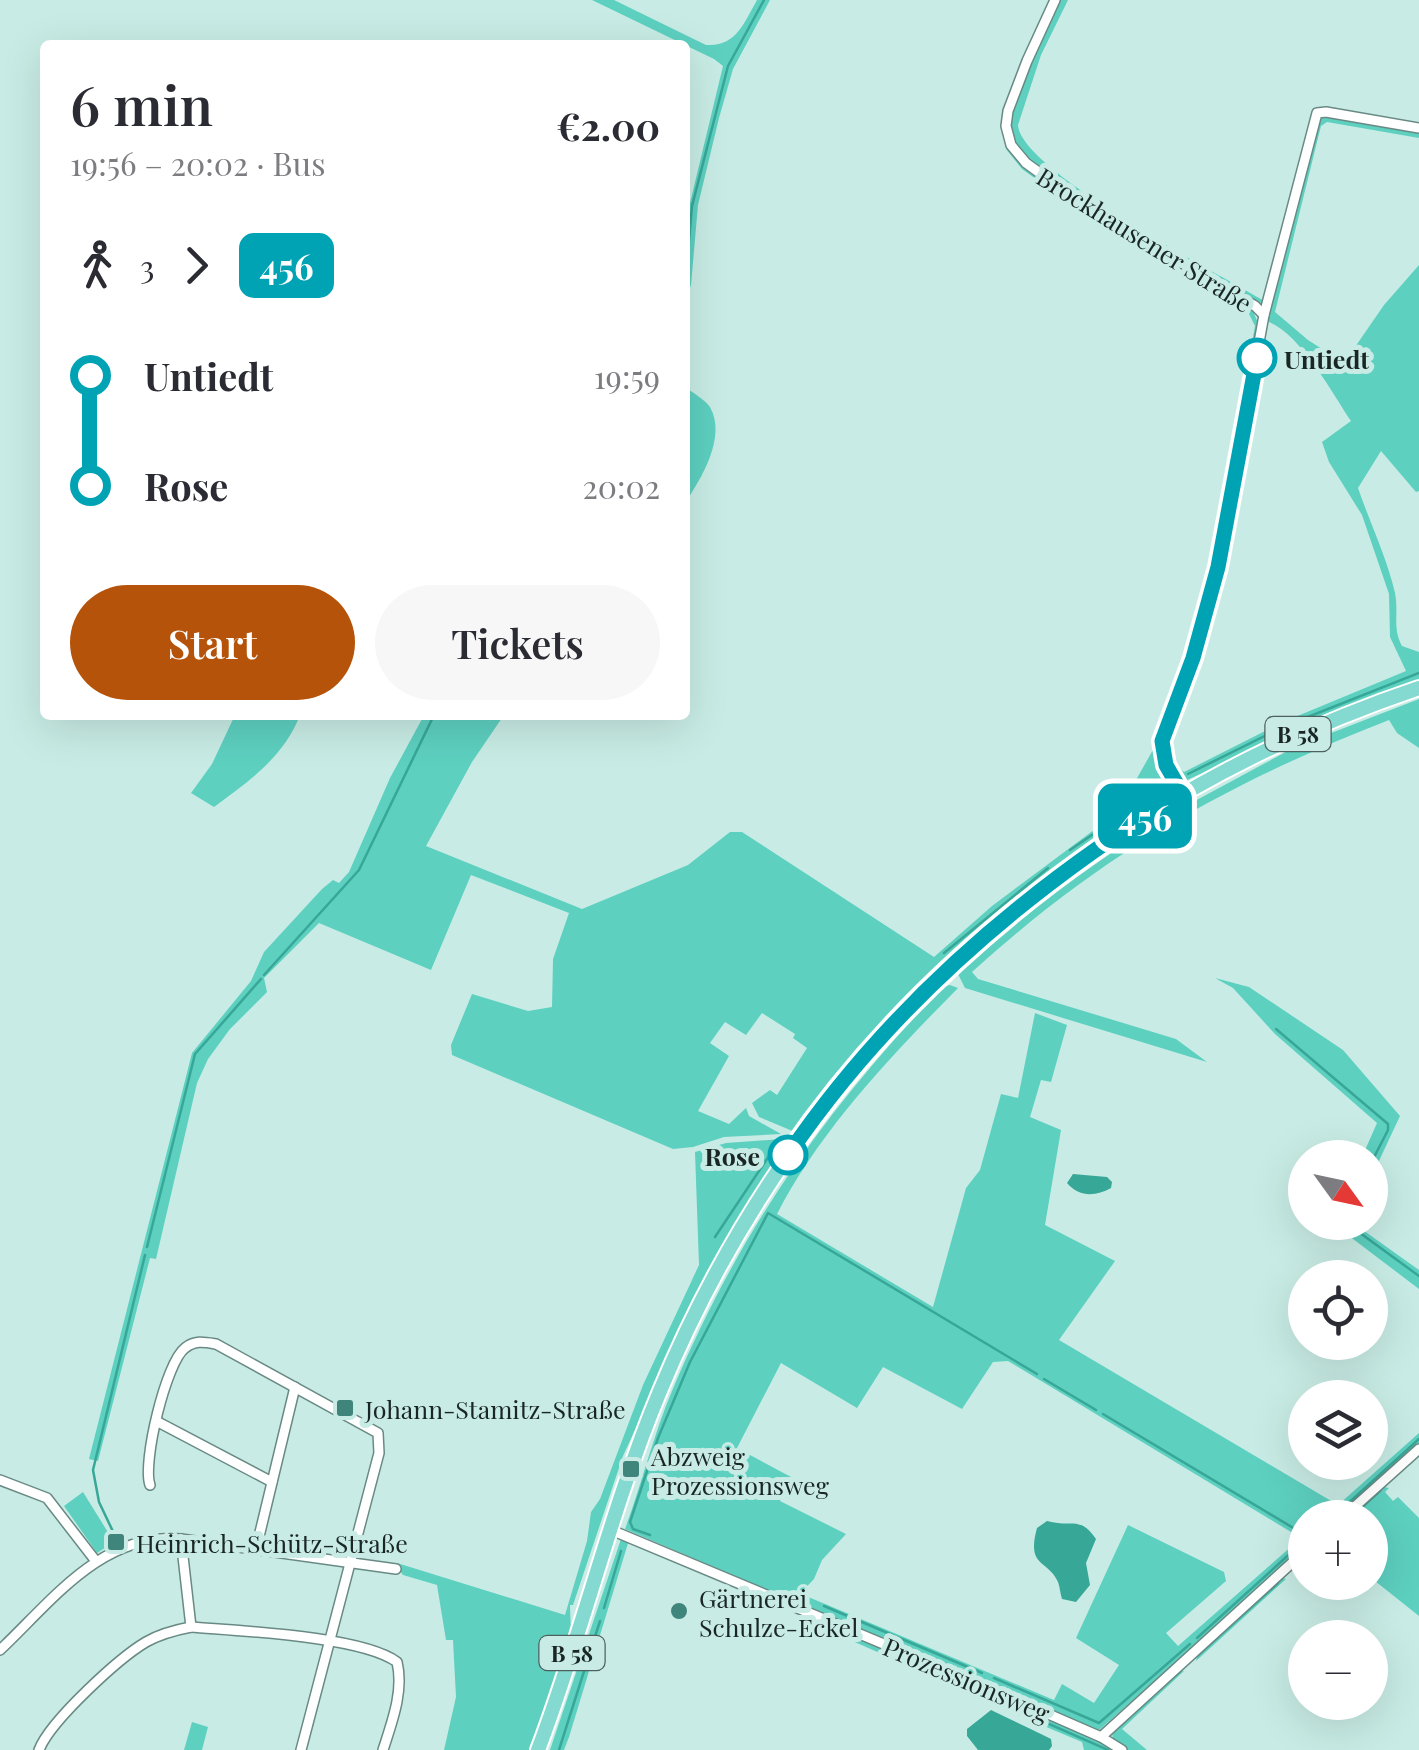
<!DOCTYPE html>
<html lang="en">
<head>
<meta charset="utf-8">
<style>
	:root { --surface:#fff; --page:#f7f7f7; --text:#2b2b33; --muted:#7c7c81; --accent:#b45309 }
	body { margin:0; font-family:"Playfair Display",serif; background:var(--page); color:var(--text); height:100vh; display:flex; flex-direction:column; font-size:38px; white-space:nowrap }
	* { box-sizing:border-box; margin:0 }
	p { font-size:32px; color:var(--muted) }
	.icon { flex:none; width:55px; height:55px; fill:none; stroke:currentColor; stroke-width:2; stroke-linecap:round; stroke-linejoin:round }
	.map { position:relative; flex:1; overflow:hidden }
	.sheet { position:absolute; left:40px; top:40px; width:650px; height:680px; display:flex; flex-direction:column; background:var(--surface); border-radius:10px; box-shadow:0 10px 40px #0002 }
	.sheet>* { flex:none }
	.badge { padding:0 20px; border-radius:15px; font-size:35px; line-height:65px }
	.needle { width:65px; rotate:123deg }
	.buttons { position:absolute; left:1288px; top:1140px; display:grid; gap:20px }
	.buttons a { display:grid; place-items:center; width:100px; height:100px; border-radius:50%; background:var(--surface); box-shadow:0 10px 40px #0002; font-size:50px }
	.map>.badge { position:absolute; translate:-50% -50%; box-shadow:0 0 0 5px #fff }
	.legs { display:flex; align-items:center; gap:15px; height:110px; padding:0 30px; font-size:32px }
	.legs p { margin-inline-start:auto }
	.overview { display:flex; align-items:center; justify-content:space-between; height:170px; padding:0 30px }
	h1 { font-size:55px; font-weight:600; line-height:75px }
	.button { display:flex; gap:20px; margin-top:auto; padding:20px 30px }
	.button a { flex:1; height:115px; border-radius:60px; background:var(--accent); color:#fff; font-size:40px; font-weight:600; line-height:115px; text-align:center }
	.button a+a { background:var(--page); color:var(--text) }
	ul { padding:0 30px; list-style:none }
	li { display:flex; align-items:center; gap:35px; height:110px; font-size:38px }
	li i { display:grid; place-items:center; width:15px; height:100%; margin:0 12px; background:currentColor }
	li i::after { content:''; width:25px; height:25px; margin:-12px; border:8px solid; border-radius:50%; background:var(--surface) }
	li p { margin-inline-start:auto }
	li:first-child i { background:linear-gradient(#0000 50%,currentColor 0) }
	li:last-child i { background:linear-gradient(currentColor 50%,#0000 0) }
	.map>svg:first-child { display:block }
	.green { fill:#5dd0c0 }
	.water { fill:#37a798 }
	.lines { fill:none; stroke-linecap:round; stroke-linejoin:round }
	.stream { stroke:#37a798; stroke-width:2.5 }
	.minor-casing { stroke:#698a84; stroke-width:12 }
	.primary-casing { stroke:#fff; stroke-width:18 }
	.minor { stroke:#fff; stroke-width:9 }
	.primary { stroke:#84dad0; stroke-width:14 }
	.line-1-casing { stroke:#fff; stroke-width:22 }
	.line-1 { stroke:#00a3b4; stroke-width:15 }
	.stop-1-dot { fill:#fff; stroke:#00a3b4; stroke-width:5 }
	.poi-dot { fill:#40857b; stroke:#c8ece5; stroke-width:4 }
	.labels { text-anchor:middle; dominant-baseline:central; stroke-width:10; stroke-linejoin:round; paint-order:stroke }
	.shield { fill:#c8ece5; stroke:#4e615e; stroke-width:2.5 }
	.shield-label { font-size:22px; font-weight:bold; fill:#192624 }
	.street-label { font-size:25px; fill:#192624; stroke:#c8ece5 }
	.stop-label { font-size:25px; font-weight:bold; fill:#192624; stroke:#c8ece5; text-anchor:start }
	.poi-label { font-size:25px; fill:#192624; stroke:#c8ece5; text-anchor:start }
</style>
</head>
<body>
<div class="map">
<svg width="1419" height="1750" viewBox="0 0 1419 1750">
	<rect width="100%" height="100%" fill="#c8ece5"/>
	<g class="green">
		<path d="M592 0H614L706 45C736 47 744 23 757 0H770L733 69 719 118 698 205 691 285 685 302 690 203 723 66 714 59Z"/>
		<path d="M1050 0H1053L1006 111 1016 157 1252 309 1259 325 1216 566 1190 656 1160 740 1159 754 1173 786 1171 790 1047 877 942 966 836 1081 795 1132 759 1117 752 1103 770 1090 777 1095 807 1048 793 1038 795 1034 762 1013 746 1035 725 1022 710 1043 729 1056 698 1111 729 1124 746 1108 749 1116 781 1134 724 1137 693 1147 673 1149 452 1055 451 1045 472 994 528 1011 552 1007 553 959 569 913 471 875 431 970 319 923 264 978 267 992 230 1029 208 1059 197 1083 156 1259 150 1258 98 1461 89 1459 192 1053 251 981 264 952 322 889 333 880 339 883 349 872 390 778 422 719 416 715H504L472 762 426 846 582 909 688 865 730 832H742L934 957 992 906 1118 812 1154 748 1153 737 1186 655 1211 565 1255 326 1247 310 1240 303 1062 198 1022 169 1006 149 1001 125 1003 112 1022 60Z"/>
		<path d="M1058 0H1068L1041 55 1018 125C1020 170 1222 276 1266 302L1256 304 1087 204 1028 162 1013 143 1010 128 1016 95Z"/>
		<path d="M1329 115 1419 130V138L1327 122 1321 126 1275 312 1308 340 1344 363 1384 305 1419 265V491L1416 492 1381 451 1358 488C1370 523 1387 558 1395 593 1399 613 1392 627 1402 646L1419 652V680L1333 713 1185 781 1169 764 1165 742 1195 659 1252 400 1257 401 1227 568 1173 733C1171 748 1172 762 1184 772L1283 722 1406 671 1390 637 1389 594 1362 515 1329 462 1322 442 1351 421C1332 393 1299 331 1266 321L1319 119Z"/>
		<path d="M685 387C693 393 704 399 710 407 727 437 701 479 685 503Z"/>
		<path d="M1419 699V748L1397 733 1389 720C1225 784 1102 854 972 972L978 979 1176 1039 1207 1062 965 988 958 974 965 966C1035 905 1107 853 1186 805L1192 809 1193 802 1295 747Z"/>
		<path d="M235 715H300C284 757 249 781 214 807L191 793 212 764Z"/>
		<path d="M1215 978 1249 987 1343 1050 1400 1116 1370 1180V1158L1362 1157 1377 1123 1275 1034 1233 988Z"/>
		<path d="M950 985 958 988C891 1056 821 1129 777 1214L933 1307 966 1188 980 1170 1001 1094 1018 1098 1035 1013 1067 1025 1051 1082 1041 1080 1030 1117 1061 1130 1045 1225 1115 1261 1059 1340 1338 1505 1419 1433V1446L1339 1517 1305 1518V1547L1099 1730 803 1606 806 1596 1054 1700 1062 1684 1094 1703 1119 1665 1076 1638 1128 1525 1224 1572 1226 1581 1166 1633 1178 1646 1301 1538 1008 1361 993 1362 962 1409 883 1367 857 1408 781 1363 737 1448 791 1477 780 1501 846 1534 822 1560 814 1579 793 1601 625 1529C642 1483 653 1436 672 1391 739 1232 823 1112 943 987Z"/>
		<path d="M781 1139 786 1147 723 1245 693 1304 623 1456 573 1605H570L571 1635 534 1750H444L456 1697 453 1640H446L437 1585 403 1575 397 1567V1563L565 1615 587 1541 591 1512 600 1499 643 1385 699 1265 695 1152 726 1143Z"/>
		<path d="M1332 1223H1353L1419 1270V1289Z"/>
		<path d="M1384 1487 1389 1488 1385 1492 1393 1501 1398 1497 1419 1518V1616L1370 1577V1518H1346Z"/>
		<path d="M83 1492 114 1542 97 1553 64 1506Z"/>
		<path d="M621 1539 629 1540 569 1737 564 1750H550Z"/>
		<path d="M1283 1578 1286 1579 1196 1661 1199 1650Z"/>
		<path d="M808 1615 959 1680 952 1685 805 1620Z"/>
		<path d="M1184 1671 1122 1729 1147 1750H1127L1113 1739 1112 1732 1176 1672Z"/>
		<path d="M998 1698 1088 1735 1116 1750H1084L1082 1742 992 1704Z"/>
		<path d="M192 1722 208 1727 202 1750H184Z"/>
	</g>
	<g class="water">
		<path d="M1073 1174 1107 1177 1112 1182 1111 1188C1095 1197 1079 1197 1067 1183Z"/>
		<path d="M1047 1521C1071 1528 1080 1515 1096 1539L1086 1563 1090 1585 1076 1602 1062 1599C1060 1593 1060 1587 1058 1582 1048 1559 1026 1568 1037 1528Z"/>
		<path d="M991 1710 1045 1736 1051 1739 1052 1746 1049 1750H978L967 1736V1729Z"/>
	</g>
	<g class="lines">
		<g class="stream">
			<path d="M685 286 692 206 728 66 764 0"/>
			<path d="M1200 648 1222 572 1254 401"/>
			<path d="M1179 709 1193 670"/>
			<path d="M1169 735 1167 747 1177 772"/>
			<path d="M1188 774 1285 726 1419 673"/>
			<path d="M1070 850 1162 787"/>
			<path d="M944 953 1048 868"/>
			<path d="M264 975 359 870 434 715"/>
			<path d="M1276 1029 1388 1124V1130L1370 1165"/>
			<path d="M1345 1222 1419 1276"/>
			<path d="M715 1237 777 1144"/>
			<path d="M147 1247 195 1054 261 979"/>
			<path d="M1044 1379 1096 1410"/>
			<path d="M1103 1414 1305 1535"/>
			<path d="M1332 1518 1419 1439"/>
			<path d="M1350 1518 1380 1491"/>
			<path d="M650 1535 633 1529 630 1522 658 1438 690 1362 768 1213 1037 1374"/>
			<path d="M117 1540 99 1502 93 1470 145 1255"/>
			<path d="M1295 1566 1305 1558"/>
			<path d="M824 1606 982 1673"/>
			<path d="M604 1608 621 1551"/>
			<path d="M1197 1638 1305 1540"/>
			<path d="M1197 1656 1278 1583"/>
			<path d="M994 1678 1099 1723 1190 1644"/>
			<path d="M999 1702 1108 1750"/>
			<path d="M559 1750 600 1621"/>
		</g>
		<g class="minor-casing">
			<g id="minor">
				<path d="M1055 0 1027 61 1008 111 1006 126 1011 145 1026 163 1085 206 1255 306 1264 315"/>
				<path d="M1182 793 1166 765 1162 741 1193 658 1218 567 1264 315 1317 113 1326 112 1419 128"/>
				<path d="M158 1422 272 1482"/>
				<path d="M0 1480 47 1498 95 1560"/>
				<path d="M150 1485C142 1463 166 1362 185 1348 195 1340 204 1342 216 1344L378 1433 379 1453 301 1750"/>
				<path d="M1342 1518 1419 1449"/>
				<path d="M611 1530 984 1686 1101 1737 1122 1750"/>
				<path d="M256 1549 295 1387"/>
				<path d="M191 1627C239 1631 362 1636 397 1662 404 1691 392 1722 383 1750"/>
				<path d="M0 1650C52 1601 102 1532 181 1539L396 1569"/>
				<path d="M1101 1737 1305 1551"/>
				<path d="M39 1750C50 1721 119 1658 146 1642 160 1634 175 1630 191 1627L181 1539"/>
			</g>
		</g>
		<g class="primary-casing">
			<path id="primary" d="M538 1750C583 1632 611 1508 660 1391 800 1053 1073 805 1419 688"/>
		</g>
		<use href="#minor" class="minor"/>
		<use href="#primary" class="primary"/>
	</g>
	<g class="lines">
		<g class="line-1-casing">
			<path id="line-1" d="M788 1155C890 1005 1029 887 1182 793L1166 765 1162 741 1193 658 1218 567 1257 358"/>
		</g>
		<use href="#line-1" class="line-1"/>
	</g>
	<g class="stop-1-dot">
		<circle cx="1257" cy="358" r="18"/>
		<circle cx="788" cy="1155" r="18"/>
	</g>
	<g class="poi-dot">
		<rect x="335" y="1398" width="20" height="20" rx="5"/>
		<rect x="621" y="1459" width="20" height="20" rx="5"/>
		<rect x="106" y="1532" width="20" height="20" rx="5"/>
		<circle cx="679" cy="1611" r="10"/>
	</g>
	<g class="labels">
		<g class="shield">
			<rect x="1265.5" y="717" width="65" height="34" rx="8"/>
			<rect x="539.5" y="1636" width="65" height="34" rx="8"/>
		</g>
		<g class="shield-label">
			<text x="1298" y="734">B 58</text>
			<text x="572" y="1653">B 58</text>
		</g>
		<g class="street-label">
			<text transform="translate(1145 239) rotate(32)">Brockhausener Straße</text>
			<text transform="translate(967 1679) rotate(23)">Prozessionsweg</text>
		</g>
		<g class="stop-label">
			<text x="1284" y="358">Untiedt</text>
			<text x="760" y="1155" text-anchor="end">Rose</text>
		</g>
		<g class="poi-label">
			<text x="365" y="1408">Johann-Stamitz-Straße</text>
			<text x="651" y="1455">Abzweig<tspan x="651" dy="29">Prozessionsweg</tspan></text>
			<text x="136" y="1542">Heinrich-Schütz-Straße</text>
			<text x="699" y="1597">Gärtnerei<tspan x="699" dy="29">Schulze-Eckel</tspan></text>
		</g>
	</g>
</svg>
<div class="buttons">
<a><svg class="needle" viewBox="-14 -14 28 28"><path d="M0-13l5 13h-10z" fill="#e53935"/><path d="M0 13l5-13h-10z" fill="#7c7c81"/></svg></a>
<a><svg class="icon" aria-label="locate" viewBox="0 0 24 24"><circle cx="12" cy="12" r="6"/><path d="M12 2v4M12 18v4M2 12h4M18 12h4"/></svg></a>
<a><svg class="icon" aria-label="layers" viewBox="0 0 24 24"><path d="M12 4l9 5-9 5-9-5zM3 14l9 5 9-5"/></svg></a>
<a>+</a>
<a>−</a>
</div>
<b class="badge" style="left:1145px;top:816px;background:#00a3b4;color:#fff">456</b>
<section class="sheet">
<div class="overview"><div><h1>6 min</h1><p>19:56 – 20:02 · Bus</p></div><b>€2.00</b></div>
<div class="legs"><svg class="icon" aria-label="walk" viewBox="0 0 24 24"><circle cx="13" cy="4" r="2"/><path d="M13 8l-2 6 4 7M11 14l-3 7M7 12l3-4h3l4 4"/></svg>3<svg class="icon" aria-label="forward" viewBox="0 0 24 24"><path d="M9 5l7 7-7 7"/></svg><b class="badge" style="background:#00a3b4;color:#fff">456</b></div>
<ul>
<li><i style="color:#00a3b4"></i><b>Untiedt</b><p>19:59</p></li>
<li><i style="color:#00a3b4"></i><b>Rose</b><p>20:02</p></li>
</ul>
<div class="button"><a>Start</a><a>Tickets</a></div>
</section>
</div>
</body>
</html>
